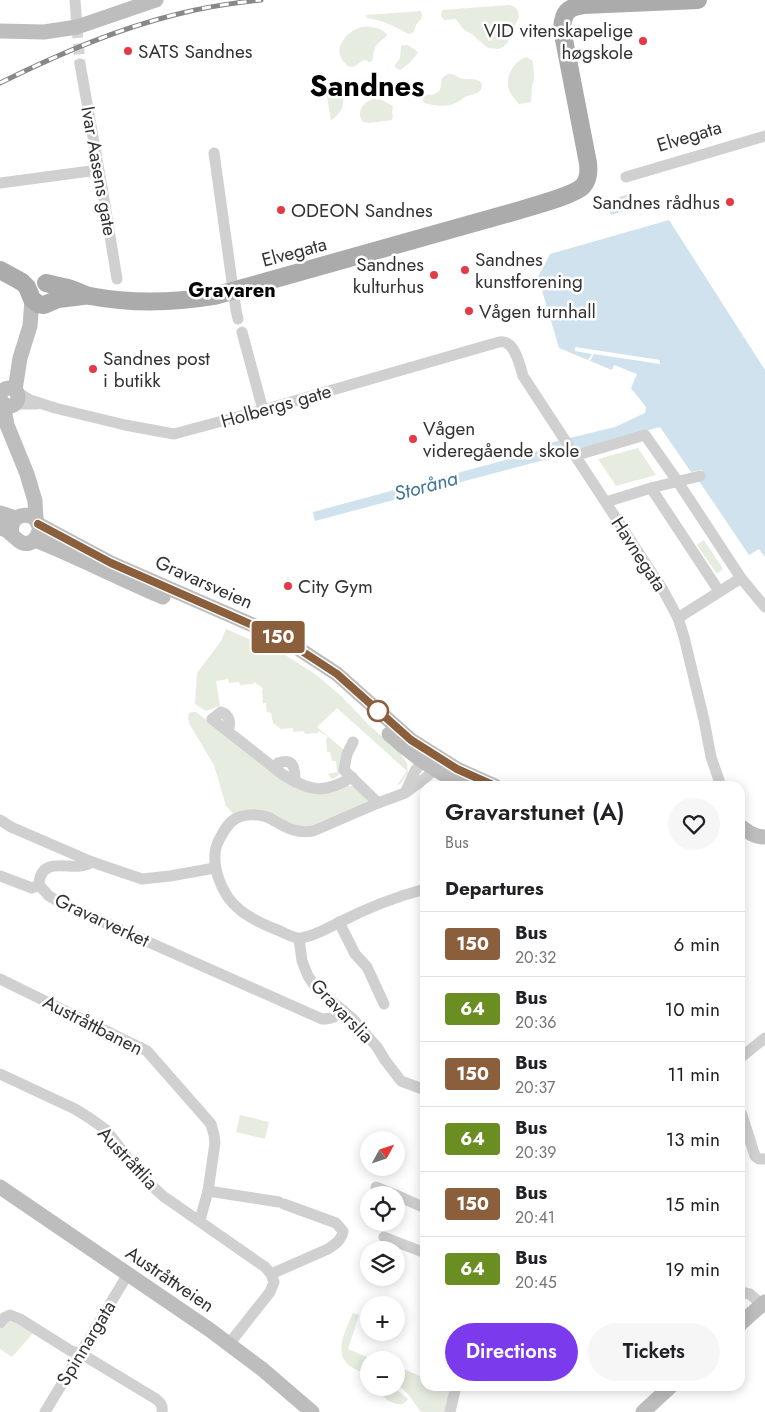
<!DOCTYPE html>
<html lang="en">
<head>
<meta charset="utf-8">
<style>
	:root { --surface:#fff; --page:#f6f6f6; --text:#202124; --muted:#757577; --line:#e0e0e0; --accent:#7c3aed }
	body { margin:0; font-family:Jost,sans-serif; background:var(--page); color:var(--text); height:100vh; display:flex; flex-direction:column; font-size:19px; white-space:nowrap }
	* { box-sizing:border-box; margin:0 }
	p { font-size:16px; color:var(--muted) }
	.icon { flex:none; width:28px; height:28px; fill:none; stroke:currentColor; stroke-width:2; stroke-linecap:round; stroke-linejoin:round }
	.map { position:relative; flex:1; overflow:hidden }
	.details { position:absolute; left:420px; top:781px; width:325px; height:610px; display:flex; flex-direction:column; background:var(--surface); border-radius:15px; box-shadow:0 2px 12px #0003 }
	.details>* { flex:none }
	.badge { padding:0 10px; border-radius:4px; font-size:18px; line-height:32px }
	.needle { width:32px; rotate:50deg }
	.fabs { position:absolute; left:360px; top:1131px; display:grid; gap:10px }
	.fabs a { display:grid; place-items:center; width:45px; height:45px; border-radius:50%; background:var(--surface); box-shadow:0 2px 12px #0003; font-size:25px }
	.map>.badge { position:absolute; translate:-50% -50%; box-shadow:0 0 0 2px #fff }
	h2 { padding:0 25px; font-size:19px; line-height:45px }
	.round { display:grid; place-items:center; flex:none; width:52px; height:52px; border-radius:26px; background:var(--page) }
	.summary { display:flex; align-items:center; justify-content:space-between; height:85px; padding:0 25px }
	h1 { font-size:24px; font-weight:600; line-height:38px }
	.primary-button { display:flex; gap:10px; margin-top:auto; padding:10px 25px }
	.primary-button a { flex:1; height:58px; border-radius:30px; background:var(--accent); color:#fff; font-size:20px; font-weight:600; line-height:58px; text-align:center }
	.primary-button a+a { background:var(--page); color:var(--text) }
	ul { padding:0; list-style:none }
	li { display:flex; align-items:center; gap:15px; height:65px; padding:0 25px; border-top:1px solid var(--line) }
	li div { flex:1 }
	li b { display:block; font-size:19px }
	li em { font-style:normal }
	li .badge { min-width:55px; font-weight:700; text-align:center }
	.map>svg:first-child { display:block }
	.green { fill:#e6ecdf }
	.water { fill:#cfe2ee }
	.pier { fill:#fff }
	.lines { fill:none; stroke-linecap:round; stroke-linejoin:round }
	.street-tunnel { stroke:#d6d6d6; stroke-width:11; stroke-dasharray:11 5.5; stroke-linecap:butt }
	.street { stroke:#d0d0d0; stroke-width:11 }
	.secondary { stroke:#bdbdbd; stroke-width:15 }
	.primary { stroke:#ababab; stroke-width:18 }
	.rail-casing { stroke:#888; stroke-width:5 }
	.rail { stroke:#fff; stroke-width:3; stroke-dasharray:9; stroke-linecap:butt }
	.line-casing { stroke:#fff; stroke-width:11 }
	.line { stroke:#8b5e3c; stroke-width:8 }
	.poi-dot { fill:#e63946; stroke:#fff; stroke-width:2 }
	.stop-dot { fill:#fff; stroke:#8b5e3c; stroke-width:2.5 }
	.labels { text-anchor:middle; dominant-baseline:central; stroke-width:5; stroke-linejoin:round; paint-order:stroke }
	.poi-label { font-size:19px; fill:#333; stroke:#fff; text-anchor:start }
	.street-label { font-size:19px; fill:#333; stroke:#fff }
	.neighbourhood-label { font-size:20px; font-weight:bold; fill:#000; stroke:#fff }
	.water-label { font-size:20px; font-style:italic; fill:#3f7597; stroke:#fff }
	.town-label { font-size:29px; font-weight:bold; fill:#000; stroke:#fff }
</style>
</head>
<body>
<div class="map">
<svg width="765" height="1412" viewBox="0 0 765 1412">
	<rect width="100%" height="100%" fill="#fff"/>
	<g class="green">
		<path d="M510 5 515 7 518 11 519 17 507 43 503 47 498 49 488 48 484 45 472 34 463 29 456 19 444 20 441 16 442 10Z"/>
		<path d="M421 11 422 16C421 20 418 22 416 25 414 31 415 33 408 34 395 26 382 20 367 18L366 15Z"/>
		<path d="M361 27C370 26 382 27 387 35 384 40 377 42 375 48 373 52 374 56 372 61L369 62 365 60C359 61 357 67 350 67 329 54 343 33 361 27Z"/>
		<path d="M403 45H408L418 52C415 58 404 69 399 70L395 67V65L400 58 401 46Z"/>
		<path d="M527 57 533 61 534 79 532 86 531 102 519 104C516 100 511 95 509 90 504 78 515 59 527 57Z"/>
		<path d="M448 74C455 73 458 79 465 79 469 80 474 78 479 81 480 81 481 83 482 84 482 95 473 93 465 97 459 100 465 98 459 101 450 108 434 106 424 103L423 100 424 96C428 94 435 96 439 91 444 84 437 79 448 74Z"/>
		<path d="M325 84C339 82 347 96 342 108 339 114 335 117 331 121Z"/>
		<path d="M373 99 382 100 393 106 392 113 393 116 392 120 370 123 363 122C356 111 363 103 373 99Z"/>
		<path d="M638 448 656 475 616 486 598 459Z"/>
		<path d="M704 540 723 569 717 574 697 545Z"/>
		<path d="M226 629 285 655 315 674 340 695 369 725 400 753 407 763 408 773 400 784 397 785 407 771 337 708 317 727 344 750C342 763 345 774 332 779L328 774 337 772 336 761H332L330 752H327L326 739 328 737 319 731 317 733 305 734 304 731 293 732V728L281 729 273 723 271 713 267 712 266 703H263L262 690 263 688 254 682 253 684 240 685 239 682 229 683 228 679 216 681 220 706 206 711 195 704 197 673 221 641Z"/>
		<path d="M192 712H196L290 784 354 786 368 800 367 802 310 826 300 827 234 815 226 806 214 765 190 725 188 719 189 713Z"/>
		<path d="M240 1115 269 1122 265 1139 236 1132Z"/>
		<path d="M353 1313 359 1315 348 1349 374 1360H369V1374C329 1364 341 1340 353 1313Z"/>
		<path d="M12 1321 33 1333 12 1357 0 1349V1330L6 1323Z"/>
		<path d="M396 1366 425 1378V1386H446L451 1388 445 1412H421L408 1394 396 1383Z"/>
		<path d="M378 1388H395L408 1399C401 1412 380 1398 378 1388Z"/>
	</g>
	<g class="water">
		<path d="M629 194 634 208 611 215 606 201Z"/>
		<path d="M669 220 765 370V557L759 549 749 555 699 481 704 479 702 470 691 472 660 427 614 439 559 456 315 521 313 512 550 448 549 443 615 427 645 413 646 407 631 388 637 374 614 365 612 370 559 348 538 277 550 254Z"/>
	</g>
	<path class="pier" d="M575 347 660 360V364L594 354 590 361 588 360 592 354 575 351Z"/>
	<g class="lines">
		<path class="street-tunnel" d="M77 27 80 64"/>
		<g class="street">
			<path d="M75 0 77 27"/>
			<path d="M80 64 103 193 117 279"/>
			<path d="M214 153 236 310 238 319"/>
			<path d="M626 177 765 136"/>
			<path d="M0 183 98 170"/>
			<path d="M242 332 263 410"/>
			<path d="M0 391H2"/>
			<path d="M17 392 30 400 55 408 125 425 174 434 263 410 492 344C496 343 500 341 504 342 516 345 520 366 523 376L663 590 678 618 684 637 704 720 711 757 721 786"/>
			<path d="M15 404H36"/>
			<path d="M584 453 645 435 678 482 741 578 678 618"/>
			<path d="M651 488 719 591"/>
			<path d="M606 502 651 488 700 476"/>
			<path d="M741 578 765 607"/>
			<path d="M228 731C231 723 230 715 221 712L212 719 282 774C309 791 324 795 352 777"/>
			<path d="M353 742 347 754 344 770 378 803"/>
			<path d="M277 770 278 763C295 757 295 770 295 782"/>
			<path d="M405 793 415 771 422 762 434 756V770L424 779 405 793 378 803 313 831C307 832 300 832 294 830 284 828 275 820 267 817 258 814 245 814 237 818 229 821 224 831 220 838 207 860 221 895 240 910 251 919 267 926 280 931 286 934 295 939 301 938 316 936 327 928 340 922 367 908 395 897 425 889"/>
			<path d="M0 820 11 827 92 862 142 879 170 876 215 868"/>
			<path d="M92 862C88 864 85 866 80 866 64 868 40 858 39 885L49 896 65 905 322 1019C332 1019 336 1017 343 1010"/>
			<path d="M0 876 32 888 39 885"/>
			<path d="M339 922 355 954 367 967 384 1004"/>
			<path d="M299 939 302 961 308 976 317 989 353 1019 363 1031 377 1047 385 1060 401 1081 425 1090"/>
			<path d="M0 979 147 1051 211 1124 214 1135 215 1143 208 1191 200 1220"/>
			<path d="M740 1058 765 1038"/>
			<path d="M0 1074 75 1109 91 1119 106 1130 127 1157 150 1184 163 1196 265 1267 271 1274 274 1282 270 1292 229 1344"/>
			<path d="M742 1115 755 1156 759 1159H765"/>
			<path d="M376 1187 396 1195"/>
			<path d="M208 1191 279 1202"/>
			<path d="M396 1195 425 1208"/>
			<path d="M384 1237 425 1253"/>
			<path d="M271 1274 328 1249C335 1244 342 1240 343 1231L336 1223 284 1204"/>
			<path d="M740 1292 750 1294 762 1305"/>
			<path d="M0 1323 4 1318 10 1315 20 1319 71 1351 80 1353 156 1399C161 1403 163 1406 162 1412"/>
			<path d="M45 1412 128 1274"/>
			<path d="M450 1412 456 1386"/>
		</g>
		<g class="secondary">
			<path d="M0 31 44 32 77 27 156 0"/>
			<circle cx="9" cy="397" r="9"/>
			<path d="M15 390 20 358 30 326 32 299"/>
			<path d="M3 403 7 425 27 474 35 501 36 520"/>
			<path d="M0 513 16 518"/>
			<path d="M38 524 111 563 257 627 296 647 337 674 411 740 457 769 495 786"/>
			<path d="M0 527C3 529 8 531 10 533 17 539 23 548 33 541 36 538 38 535 39 531 42 510 7 509 12 534"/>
			<path d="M35 540C78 557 120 579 163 597"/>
			<path d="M389 734C414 757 436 771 465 786"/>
			<path d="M740 826C748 832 755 837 765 837"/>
			<path d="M0 1187 210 1330 262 1369 312 1412"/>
			<path d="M740 1324 765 1302"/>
			<path d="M643 1412 671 1386"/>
		</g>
		<g class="primary">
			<path d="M0 270 22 282 27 287 32 299 38 304 44 305 58 299 83 296"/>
			<path d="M46 283C53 285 61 286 68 288 76 290 83 295 90 296 132 304 173 303 214 296L510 213C525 208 574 196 583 186 589 179 589 171 588 163L562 29C563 13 567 7 584 5L698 0"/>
		</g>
		<g class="rail-casing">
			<path id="rail" d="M0 83C57 55 116 29 178 14 205 7 233 3 261 0"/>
		</g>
		<use href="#rail" class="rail"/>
	</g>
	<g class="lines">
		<g class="line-casing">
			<path id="line" d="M38 524 111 563 257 627 291 644 337 674 411 740 457 769 495 786"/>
		</g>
		<use href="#line" class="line"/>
	</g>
	<g class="poi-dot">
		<circle cx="643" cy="41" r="5"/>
		<circle cx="128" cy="51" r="5"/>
		<circle cx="730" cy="202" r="5"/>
		<circle cx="281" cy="210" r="5"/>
		<circle cx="465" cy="270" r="5"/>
		<circle cx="434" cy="275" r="5"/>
		<circle cx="469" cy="311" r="5"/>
		<circle cx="93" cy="369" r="5"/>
		<circle cx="413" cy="439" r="5"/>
		<circle cx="288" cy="586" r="5"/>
	</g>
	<circle class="stop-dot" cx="378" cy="711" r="10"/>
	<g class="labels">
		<g class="poi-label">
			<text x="633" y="30" text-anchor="end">VID vitenskapelige<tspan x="633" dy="22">høgskole</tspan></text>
			<text x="138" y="51">SATS Sandnes</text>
			<text x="720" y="202" text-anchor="end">Sandnes rådhus</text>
			<text x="291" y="210">ODEON Sandnes</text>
			<text x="475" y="259">Sandnes<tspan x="475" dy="22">kunstforening</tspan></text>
			<text x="424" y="264" text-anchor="end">Sandnes<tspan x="424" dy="22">kulturhus</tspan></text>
			<text x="479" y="311">Vågen turnhall</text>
			<text x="103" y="358">Sandnes post<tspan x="103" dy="22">i butikk</tspan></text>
			<text x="423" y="428">Vågen<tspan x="423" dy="22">videregående skole</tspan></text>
			<text x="298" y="586">City Gym</text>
		</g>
		<g class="street-label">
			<text transform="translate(689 136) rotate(-17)">Elvegata</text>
			<text transform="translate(99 171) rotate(80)">Ivar Aasens gate</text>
			<text transform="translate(294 252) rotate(-15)">Elvegata</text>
			<text transform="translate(276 406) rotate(-16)">Holbergs gate</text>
			<text transform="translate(639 554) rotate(57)">Havnegata</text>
			<text transform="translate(204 582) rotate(24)">Gravarsveien</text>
			<text transform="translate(102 920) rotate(25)">Gravarverket</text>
			<text transform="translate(342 1011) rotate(46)">Gravarslia</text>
			<text transform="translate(93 1025) rotate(27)">Austråttbanen</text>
			<text transform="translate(128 1158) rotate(47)">Austråttlia</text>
			<text transform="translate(170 1279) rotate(34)">Austråttveien</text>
			<text transform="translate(86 1343) rotate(-59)">Spinnargata</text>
		</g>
		<g class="neighbourhood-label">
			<text x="232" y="290">Gravaren</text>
		</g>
		<g class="water-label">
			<text transform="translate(426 486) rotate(-15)">Storåna</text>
		</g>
		<g class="town-label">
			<text x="367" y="86">Sandnes</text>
		</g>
	</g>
</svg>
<div class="fabs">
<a><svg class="needle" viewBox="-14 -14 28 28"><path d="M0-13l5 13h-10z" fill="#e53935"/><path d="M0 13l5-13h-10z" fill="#757577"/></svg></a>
<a><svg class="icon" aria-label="locate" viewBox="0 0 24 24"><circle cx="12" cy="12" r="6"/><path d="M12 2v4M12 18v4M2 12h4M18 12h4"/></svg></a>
<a><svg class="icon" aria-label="layers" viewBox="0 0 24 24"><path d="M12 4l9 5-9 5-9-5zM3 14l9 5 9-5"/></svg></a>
<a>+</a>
<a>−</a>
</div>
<b class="badge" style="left:278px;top:637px;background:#8b5e3c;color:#fff">150</b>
<section class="details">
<div class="summary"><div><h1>Gravarstunet (A)</h1><p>Bus</p></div><a class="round"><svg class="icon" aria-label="heart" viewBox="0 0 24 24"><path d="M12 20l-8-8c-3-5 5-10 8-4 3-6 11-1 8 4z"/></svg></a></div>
<h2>Departures</h2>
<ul>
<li><span class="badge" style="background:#8b5e3c;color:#fff">150</span><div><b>Bus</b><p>20:32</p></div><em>6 min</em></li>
<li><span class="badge" style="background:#6b8e23;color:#fff">64</span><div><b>Bus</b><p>20:36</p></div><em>10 min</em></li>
<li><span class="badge" style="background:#8b5e3c;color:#fff">150</span><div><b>Bus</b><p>20:37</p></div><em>11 min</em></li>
<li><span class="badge" style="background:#6b8e23;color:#fff">64</span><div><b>Bus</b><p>20:39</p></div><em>13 min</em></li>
<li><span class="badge" style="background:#8b5e3c;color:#fff">150</span><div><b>Bus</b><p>20:41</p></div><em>15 min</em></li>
<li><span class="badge" style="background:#6b8e23;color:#fff">64</span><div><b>Bus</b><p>20:45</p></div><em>19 min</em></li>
</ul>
<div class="primary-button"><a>Directions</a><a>Tickets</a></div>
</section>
</div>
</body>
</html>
